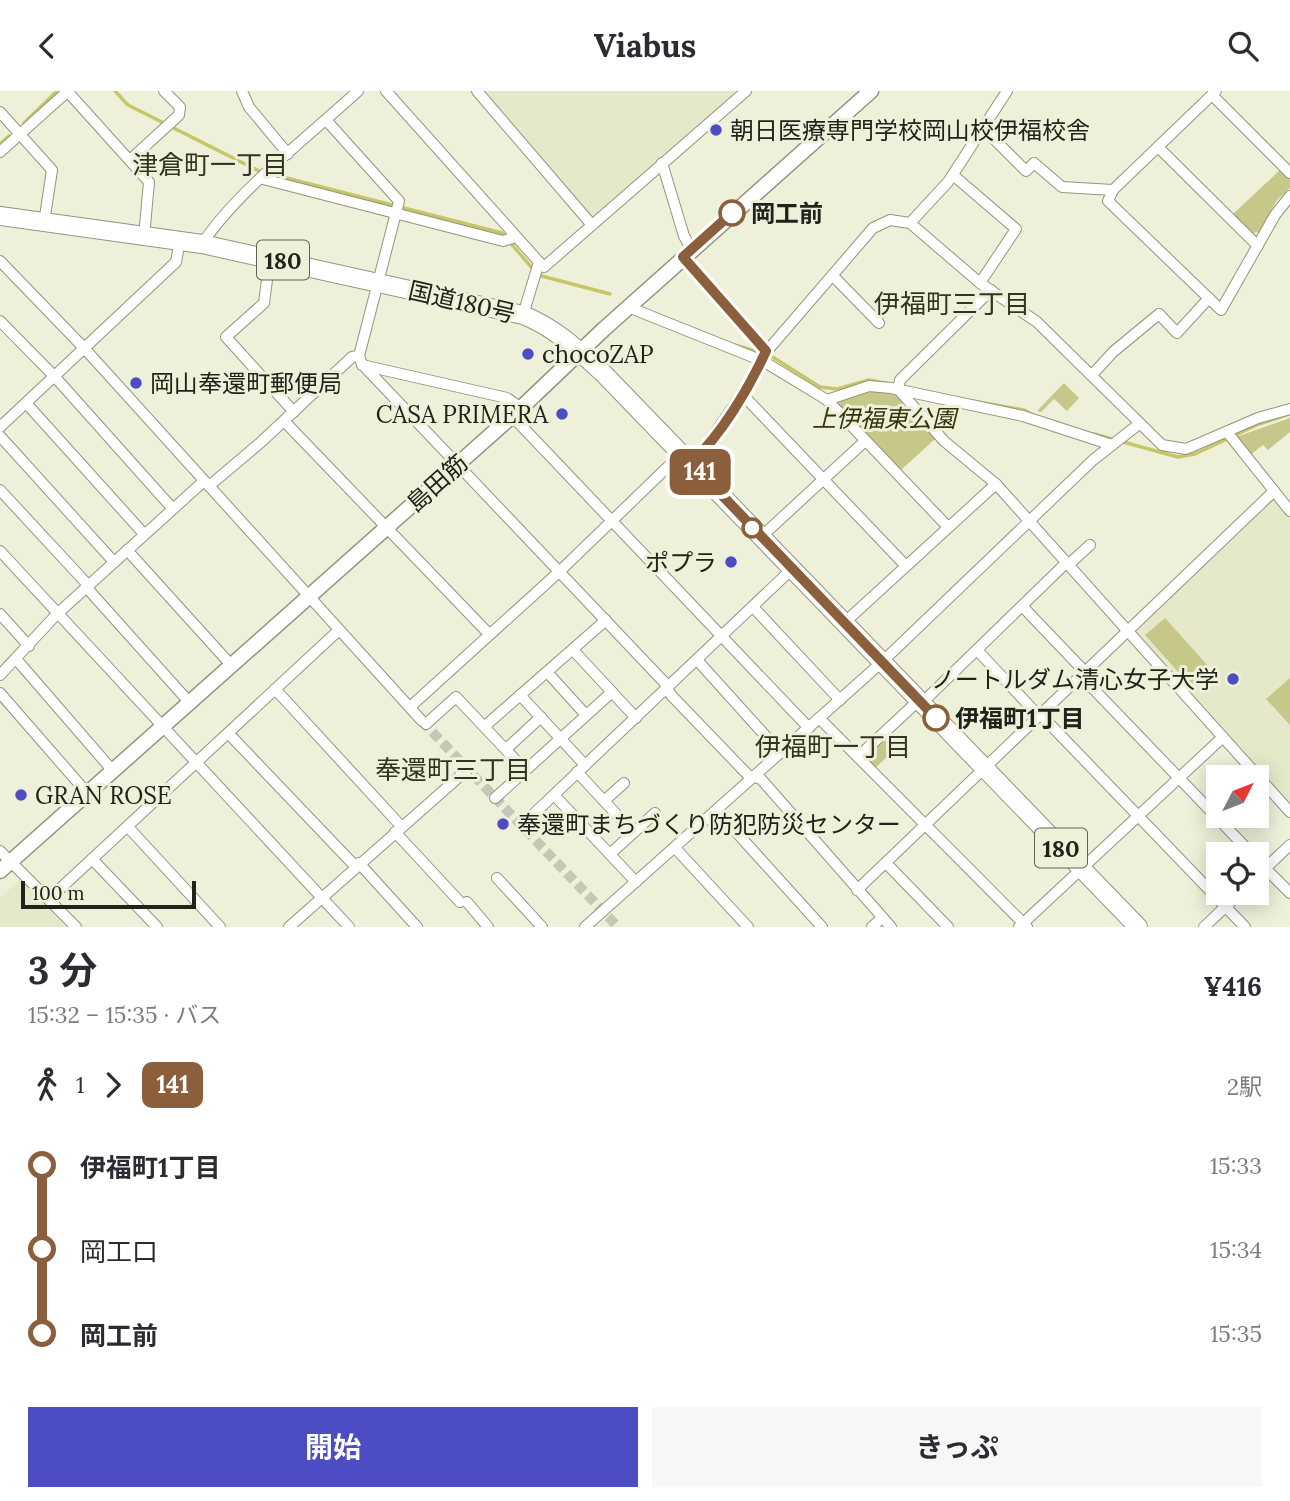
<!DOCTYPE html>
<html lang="ja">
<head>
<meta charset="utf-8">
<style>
	:root { --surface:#fff; --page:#f7f7f7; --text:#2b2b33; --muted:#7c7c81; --accent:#4d4dc3 }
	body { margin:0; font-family:Lora,"Noto Sans JP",serif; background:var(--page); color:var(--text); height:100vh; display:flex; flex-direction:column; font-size:26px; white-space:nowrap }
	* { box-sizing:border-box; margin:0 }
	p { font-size:23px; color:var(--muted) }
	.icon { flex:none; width:38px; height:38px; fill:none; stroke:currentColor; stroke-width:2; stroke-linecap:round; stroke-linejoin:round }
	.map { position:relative; height:836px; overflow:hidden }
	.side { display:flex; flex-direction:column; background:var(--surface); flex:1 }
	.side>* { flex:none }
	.badge { padding:0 14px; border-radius:10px; font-size:24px; line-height:46px }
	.needle { width:46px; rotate:48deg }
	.tools { position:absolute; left:1206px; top:674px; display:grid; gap:14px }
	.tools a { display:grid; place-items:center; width:63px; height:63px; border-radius:0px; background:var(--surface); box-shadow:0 4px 18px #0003; font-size:35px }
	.scale { position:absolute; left:21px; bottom:18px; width:175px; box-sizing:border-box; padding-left:7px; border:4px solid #22221a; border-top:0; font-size:19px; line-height:24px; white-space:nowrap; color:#22221a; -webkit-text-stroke:5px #eff0da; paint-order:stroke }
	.map>.badge { position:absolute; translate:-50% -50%; box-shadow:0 0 0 4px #fff }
	.legs { display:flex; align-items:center; gap:10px; height:77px; padding:0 28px; font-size:23px }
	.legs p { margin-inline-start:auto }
	.head { display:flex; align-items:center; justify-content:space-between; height:119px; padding:0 28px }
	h1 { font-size:38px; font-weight:700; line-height:52px }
	.cta { display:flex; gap:14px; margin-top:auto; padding:14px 28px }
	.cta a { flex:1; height:80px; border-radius:0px; background:var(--accent); color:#fff; font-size:28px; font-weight:700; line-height:80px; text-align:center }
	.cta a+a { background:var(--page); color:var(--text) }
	ul { padding:0 28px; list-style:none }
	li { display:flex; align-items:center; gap:24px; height:84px; font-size:26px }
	li i { display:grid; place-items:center; width:10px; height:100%; margin:0 9px; background:currentColor }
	li i::after { content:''; width:18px; height:18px; margin:-9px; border:5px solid; border-radius:50%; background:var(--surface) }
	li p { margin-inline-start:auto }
	li:first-child i { background:linear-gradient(#0000 50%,currentColor 0) }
	li:last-child i { background:linear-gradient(currentColor 50%,#0000 0) }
	header { display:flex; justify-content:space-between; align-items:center; height:91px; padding:0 28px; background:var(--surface); font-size:32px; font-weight:700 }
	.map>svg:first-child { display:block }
	.built { fill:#e6e8ca }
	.green { fill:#c6c889 }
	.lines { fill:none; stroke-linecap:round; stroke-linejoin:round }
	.stream { stroke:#c5c767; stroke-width:3.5 }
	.street-tunnel { stroke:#c6c7b4; stroke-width:10; stroke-dasharray:10 5; stroke-linecap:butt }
	.street-casing { stroke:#939480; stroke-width:12 }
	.secondary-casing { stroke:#939480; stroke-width:17 }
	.highway-casing { stroke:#939480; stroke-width:20 }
	.street { stroke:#fff; stroke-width:10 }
	.secondary { stroke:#fff; stroke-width:14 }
	.highway { stroke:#fff; stroke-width:18 }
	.line-1-casing { stroke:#fff; stroke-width:16 }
	.line-1 { stroke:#8b5e3c; stroke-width:10 }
	.poi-dot { fill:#4d4dc3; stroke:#eff0da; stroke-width:2.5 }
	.stop-1-dot { fill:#fff; stroke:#8b5e3c; stroke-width:3.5 }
	.labels { text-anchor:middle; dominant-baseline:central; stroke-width:6; stroke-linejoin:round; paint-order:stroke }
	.shield { fill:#eff0da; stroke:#606054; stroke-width:2 }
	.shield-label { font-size:23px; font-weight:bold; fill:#22221a }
	.poi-label { font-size:24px; fill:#22221a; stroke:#eff0da; text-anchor:start }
	.stop-label { font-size:24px; font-weight:bold; fill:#22221a; stroke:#eff0da; text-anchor:start }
	.street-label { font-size:24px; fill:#22221a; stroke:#eff0da }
	.park-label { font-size:24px; font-style:italic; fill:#34350b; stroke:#eff0da }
	.neighbourhood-label { font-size:26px; fill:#332; stroke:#eff0da }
</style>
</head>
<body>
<header><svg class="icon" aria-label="back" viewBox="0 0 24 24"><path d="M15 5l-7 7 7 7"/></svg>Viabus<svg class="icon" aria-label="search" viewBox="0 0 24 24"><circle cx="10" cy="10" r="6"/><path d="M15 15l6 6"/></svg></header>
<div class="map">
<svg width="1290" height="836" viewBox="0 0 1290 836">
	<rect width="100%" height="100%" fill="#eff0da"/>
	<g class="built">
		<path d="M482 0H739L593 128Z"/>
		<path d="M1274 406 1290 425V714L1133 539Z"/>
		<path d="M22 787 71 836H0V807Z"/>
	</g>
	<g class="green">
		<path d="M1281 78 1290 88V97L1277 109 1259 141 1251 142 1233 123Z"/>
		<path d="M1064 292 1079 307 1067 320 1054 308 1041 321 1037 320Z"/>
		<path d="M868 298 895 300 936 347 900 380 836 313Z"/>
		<path d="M1290 327V341L1268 359 1263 354 1250 364 1236 346Z"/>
		<path d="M1165 527 1209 576 1190 594 1145 544Z"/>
		<path d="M1290 587V634L1266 608Z"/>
		<path d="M889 640 901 653 874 678 862 666Z"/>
	</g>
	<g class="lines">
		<g class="stream">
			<path d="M115 0 128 14 259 80 502 142 533 178"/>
			<path d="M24 32 56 1"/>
			<path d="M0 53 9 45"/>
			<path d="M538 184 610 203"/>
			<path d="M738 255 771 265 820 296 837 298 869 289 911 297"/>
			<path d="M973 310 1024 319 1033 324"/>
			<path d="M1094 343 1178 366 1195 363 1259 333 1290 323"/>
		</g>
		<path class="street-tunnel" d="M422 630 618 836"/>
		<g class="street-casing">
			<g id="street">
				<path d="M67 0 149 91 144 146"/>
				<path d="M242 0 249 16 288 63"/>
				<path d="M386 0 539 171 523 224"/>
				<path d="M477 0 592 134"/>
				<path d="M1216 0 1113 99 1108 110 1221 219 1275 124 1290 105"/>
				<path d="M1212 4 1290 82"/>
				<path d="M0 21 52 79 44 132"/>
				<path d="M326 29 399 110 359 265 362 273 664 591 671 604 748 684 761 688 891 836"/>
				<path d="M982 36 1026 80 1034 72 1062 96 1113 99"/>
				<path d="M1158 56 1258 155"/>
				<path d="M0 61 68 0"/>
				<path d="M130 69 179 24 180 16 164 0"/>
				<path d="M662 72 684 145 692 159"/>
				<path d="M953 84 1016 138 980 192"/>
				<path d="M263 88 503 150 516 146"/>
				<path d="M910 132 948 91 1007 0"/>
				<path d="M202 153C237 100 310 44 358 0"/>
				<path d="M270 166 264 212 226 246 294 321"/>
				<path d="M683 166 767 260"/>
				<path d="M0 170 85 258 422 630"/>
				<path d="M539 171 544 176 746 0"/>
				<path d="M833 185 879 232"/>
				<path d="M991 199 900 289 898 298 944 350 996 393 1290 721"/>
				<path d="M628 216 763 270 827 309 869 295 891 297 1023 325 1112 354"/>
				<path d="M0 230 55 286 173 418"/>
				<path d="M362 274 507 307 521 317"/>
				<path d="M1092 284 1113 261 1159 223 1177 242 1209 207"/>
				<path d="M742 303 905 474"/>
				<path d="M827 309 948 436"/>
				<path d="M26 312 144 443"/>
				<path d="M512 325 809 637"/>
				<path d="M284 330 489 543"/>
				<path d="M0 336 176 171 180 150"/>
				<path d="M1227 341 1290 420"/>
				<path d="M0 345 114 471"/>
				<path d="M691 372 702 361 742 303 767 260 873 137 890 129 910 132 980 192 1037 231 1162 354 1186 358 1258 327 1290 318"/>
				<path d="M209 395 260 352 352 266 359 265"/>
				<path d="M0 399 88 494"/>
				<path d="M761 446 865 350"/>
				<path d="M127 459 232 575"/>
				<path d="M0 460 349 836"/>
				<path d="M1068 474 1090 454"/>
				<path d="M86 496 190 612"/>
				<path d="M1022 515 1085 581"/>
				<path d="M753 516 840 609"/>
				<path d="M0 523 29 555"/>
				<path d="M844 532 996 393"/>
				<path d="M573 559 636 627"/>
				<path d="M977 559 1039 625"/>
				<path d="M16 568 113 680"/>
				<path d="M697 569 781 662"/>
				<path d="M547 581 586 624"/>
				<path d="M0 584 57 523 204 390"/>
				<path d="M1081 585 1252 763"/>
				<path d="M275 598 401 735"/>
				<path d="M0 602 88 703"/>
				<path d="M520 604 585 674"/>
				<path d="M922 612 1066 472"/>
				<path d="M410 616 560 480 682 362"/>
				<path d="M1040 623 1245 836"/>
				<path d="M819 627 1027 836"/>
				<path d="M426 633 456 606 525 679"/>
				<path d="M485 635 606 529"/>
				<path d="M229 643 355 775"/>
				<path d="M506 658 541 626"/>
				<path d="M858 666 919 609"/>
				<path d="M577 681 633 741"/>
				<path d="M554 704 636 791"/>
				<path d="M495 707 612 601"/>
				<path d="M604 710 624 692"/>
				<path d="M718 721 822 836"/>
				<path d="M522 734 792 478"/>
				<path d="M128 736 220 836"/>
				<path d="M395 741 460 811"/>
				<path d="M676 758 748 836"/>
				<path d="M0 760 76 836"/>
				<path d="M610 763 655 722"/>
				<path d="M92 768 157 836"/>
				<path d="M1256 768 1290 802"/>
				<path d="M359 772 417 836"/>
				<path d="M886 772 948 836"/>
				<path d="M1256 786 1290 754"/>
				<path d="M497 787 542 836"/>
				<path d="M857 799 1274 400"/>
				<path d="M50 807 339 539"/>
				<path d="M467 811 488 836"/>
				<path d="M289 836 468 678"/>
				<path d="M585 836 882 571 1093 369 1139 333"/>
				<path d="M872 836 882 827"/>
				<path d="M1019 836 1223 646"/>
				<path d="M1204 836 1240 802"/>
			</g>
		</g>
		<g class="secondary-casing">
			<path id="secondary" d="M0 780 521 317 604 238 871 0"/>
		</g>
		<g class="highway-casing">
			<path id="highway" d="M0 125 202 153 523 224C556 237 579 260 605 284L1138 836"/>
		</g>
		<use href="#street" class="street"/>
		<use href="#secondary" class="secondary"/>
		<use href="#highway" class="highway"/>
	</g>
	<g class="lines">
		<g class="line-1-casing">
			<path id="line-1" d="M732 122 683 166 766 260C749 297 722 343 691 372L936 627"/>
		</g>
		<use href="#line-1" class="line-1"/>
	</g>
	<g class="poi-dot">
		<circle cx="716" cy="39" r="7"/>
		<circle cx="528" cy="263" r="7"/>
		<circle cx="136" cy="292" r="7"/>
		<circle cx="562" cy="323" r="7"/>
		<circle cx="731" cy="471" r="7"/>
		<circle cx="1233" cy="588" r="7"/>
		<circle cx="21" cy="704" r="7"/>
		<circle cx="503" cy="733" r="7"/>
	</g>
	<g class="stop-1-dot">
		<circle cx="732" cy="122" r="12"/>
		<circle cx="752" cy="437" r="9"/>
		<circle cx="936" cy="627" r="12"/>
	</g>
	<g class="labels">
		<g class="shield">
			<rect x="257" y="149.5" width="52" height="39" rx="5"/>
			<rect x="1035" y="737.5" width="52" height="39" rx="5"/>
		</g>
		<g class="shield-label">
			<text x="283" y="169">180</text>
			<text x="1061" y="757">180</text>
		</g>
		<g class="poi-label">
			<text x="730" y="39">朝日医療専門学校岡山校伊福校舎</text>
			<text x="542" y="263">chocoZAP</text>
			<text x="150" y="292">岡山奉還町郵便局</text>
			<text x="548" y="323" text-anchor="end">CASA PRIMERA</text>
			<text x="717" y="471" text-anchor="end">ポプラ</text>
			<text x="1219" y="588" text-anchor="end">ノートルダム清心女子大学</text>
			<text x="35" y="704">GRAN ROSE</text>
			<text x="517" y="733">奉還町まちづくり防犯防災センター</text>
		</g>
		<g class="stop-label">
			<text x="751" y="122">岡工前</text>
			<text x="955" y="627">伊福町1丁目</text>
		</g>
		<g class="street-label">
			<text transform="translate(462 211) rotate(13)">国道180号</text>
			<text transform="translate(437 392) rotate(-42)">島田筋</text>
		</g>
		<g class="park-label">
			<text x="884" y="327">上伊福東公園</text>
		</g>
		<g class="neighbourhood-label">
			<text x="210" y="73">津倉町一丁目</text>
			<text x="952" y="212">伊福町三丁目</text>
			<text x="833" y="655">伊福町一丁目</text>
			<text x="453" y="678">奉還町三丁目</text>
		</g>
	</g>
</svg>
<div class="tools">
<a><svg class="needle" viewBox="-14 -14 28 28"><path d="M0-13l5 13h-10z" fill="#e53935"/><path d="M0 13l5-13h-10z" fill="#7c7c81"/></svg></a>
<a><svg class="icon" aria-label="locate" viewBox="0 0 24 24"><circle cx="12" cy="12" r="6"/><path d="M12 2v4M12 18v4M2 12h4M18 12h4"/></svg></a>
</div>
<div class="scale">100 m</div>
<b class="badge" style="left:700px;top:381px;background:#8b5e3c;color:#fff">141</b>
</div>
<section class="side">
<div class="head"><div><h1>3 分</h1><p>15:32 – 15:35 · バス</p></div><b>¥416</b></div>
<div class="legs"><svg class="icon" aria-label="walk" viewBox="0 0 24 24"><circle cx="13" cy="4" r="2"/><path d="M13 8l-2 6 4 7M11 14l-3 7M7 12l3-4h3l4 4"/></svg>1<svg class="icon" aria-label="forward" viewBox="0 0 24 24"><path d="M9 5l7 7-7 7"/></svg><b class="badge" style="background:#8b5e3c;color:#fff">141</b><p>2駅</p></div>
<ul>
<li><i style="color:#8b5e3c"></i><b>伊福町1丁目</b><p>15:33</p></li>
<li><i style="color:#8b5e3c"></i><span>岡工口</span><p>15:34</p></li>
<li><i style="color:#8b5e3c"></i><b>岡工前</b><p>15:35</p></li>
</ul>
<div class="cta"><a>開始</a><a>きっぷ</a></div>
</section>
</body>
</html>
